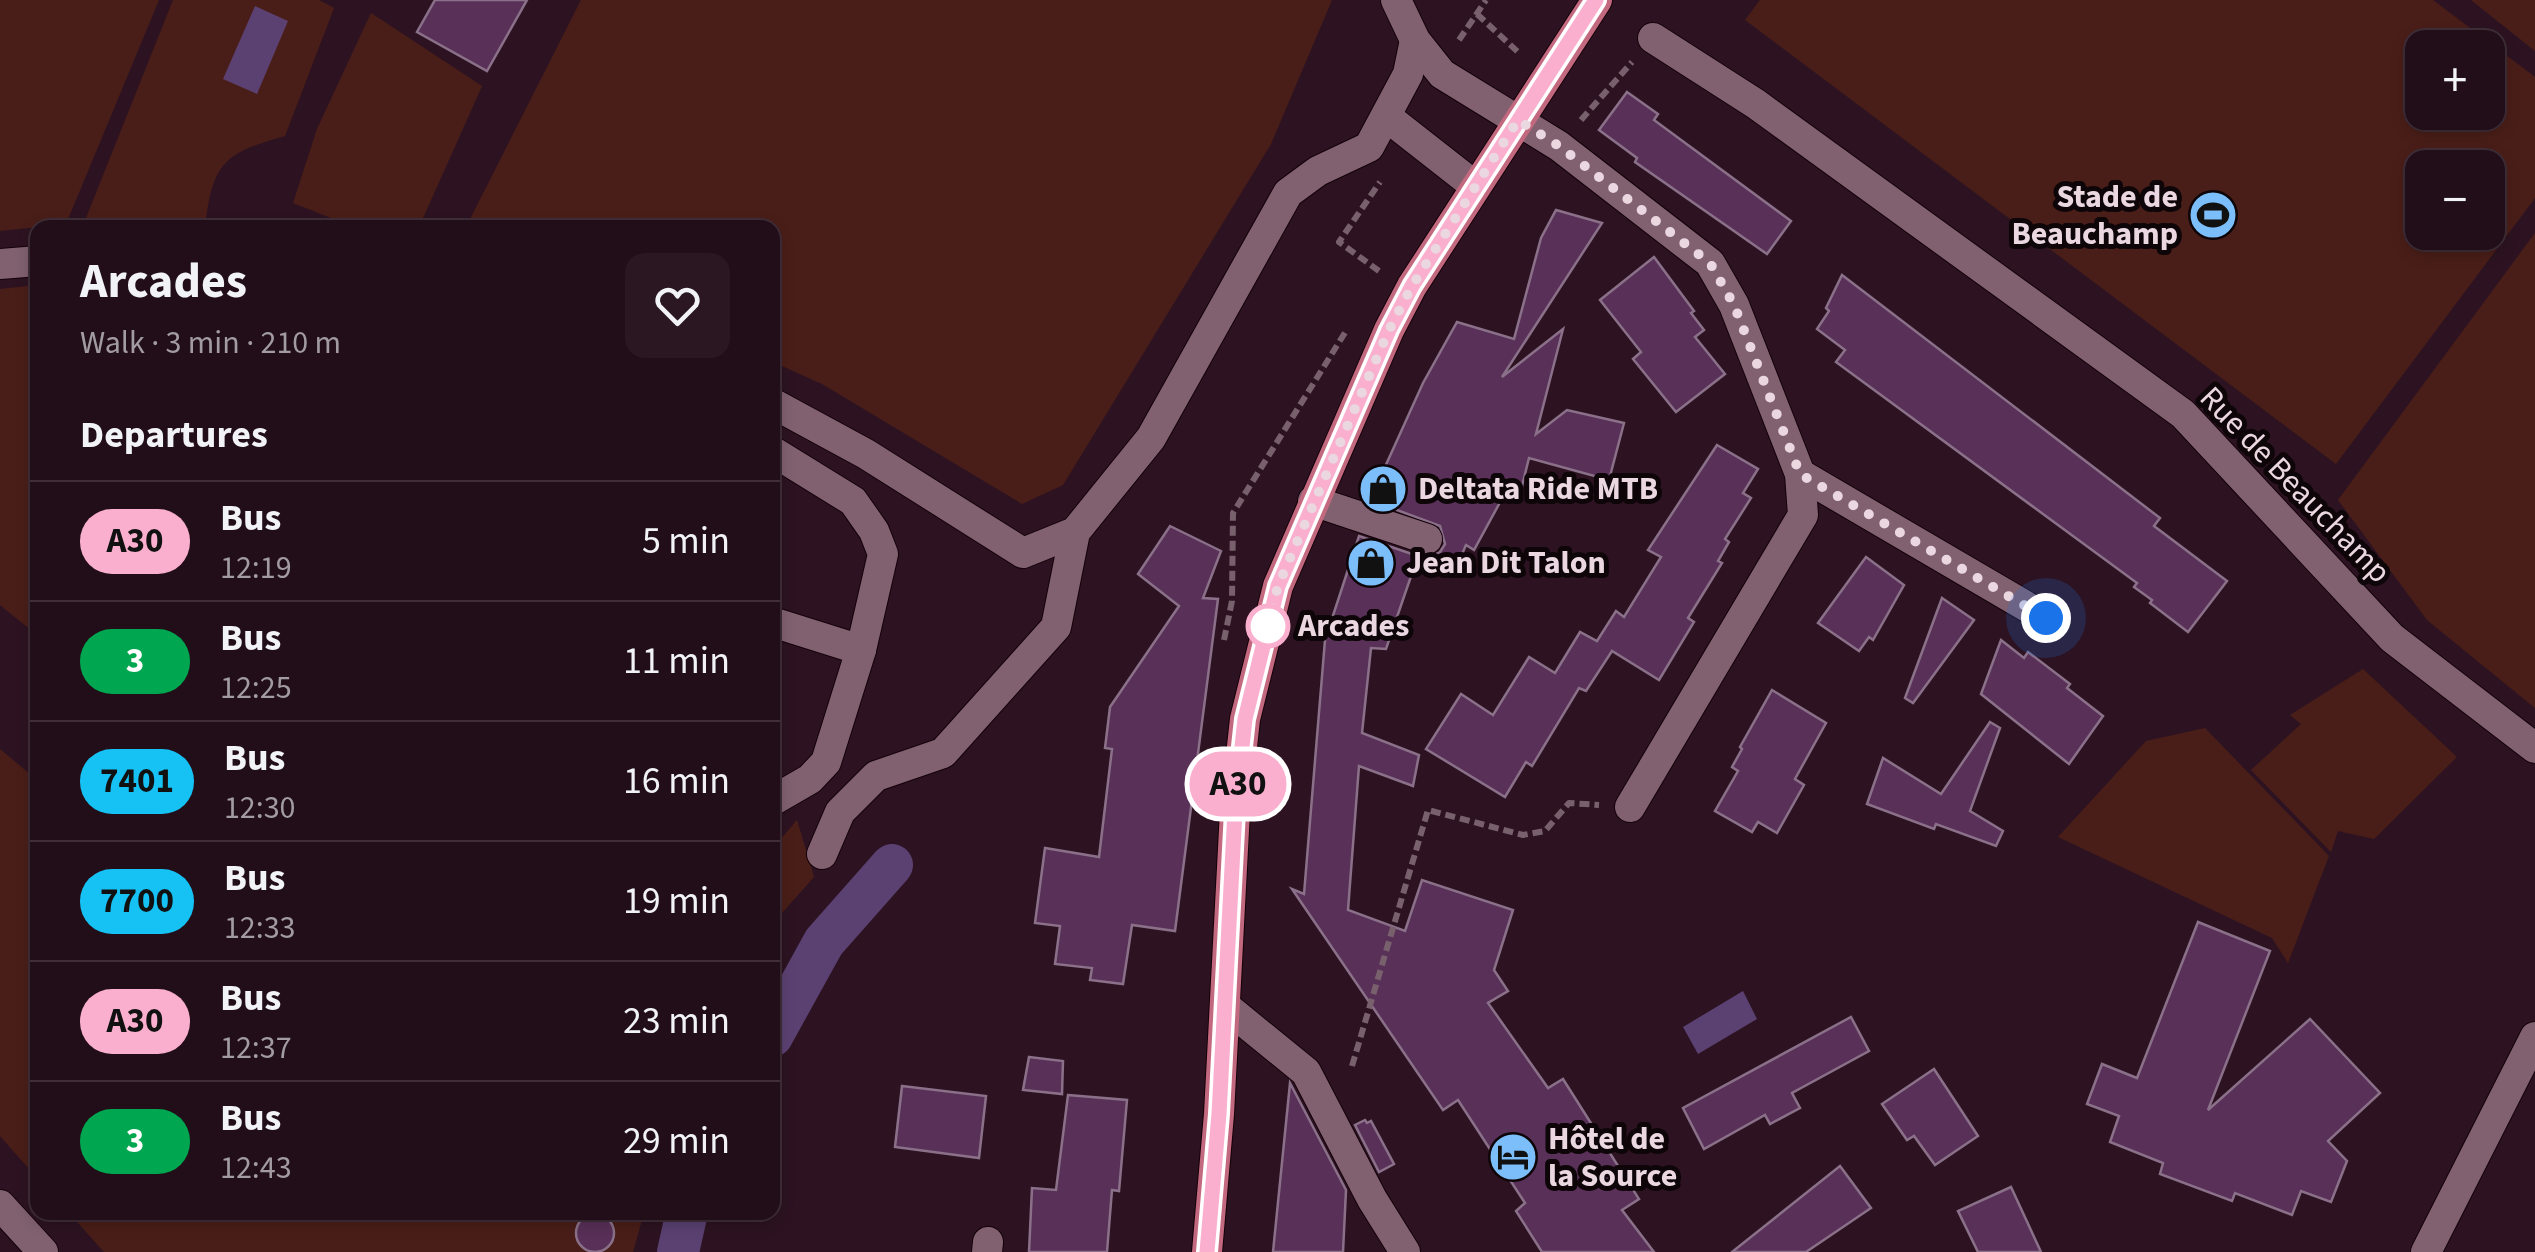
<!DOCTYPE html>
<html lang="en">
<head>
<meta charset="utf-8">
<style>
	:root { --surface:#220e19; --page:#2a1722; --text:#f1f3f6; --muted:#a29ca2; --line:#3f2e38 }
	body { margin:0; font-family:"Source Sans 3",sans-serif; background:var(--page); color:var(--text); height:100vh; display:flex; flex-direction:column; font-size:38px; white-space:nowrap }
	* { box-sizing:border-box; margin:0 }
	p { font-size:32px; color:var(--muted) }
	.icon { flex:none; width:55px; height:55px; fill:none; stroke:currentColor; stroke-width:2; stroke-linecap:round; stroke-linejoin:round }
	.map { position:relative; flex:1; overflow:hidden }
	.side { position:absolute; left:30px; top:220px; width:750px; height:1000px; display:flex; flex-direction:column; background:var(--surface); border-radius:20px; box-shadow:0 5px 15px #0003,0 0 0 2px var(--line) }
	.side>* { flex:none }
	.badge { padding:0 20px; border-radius:32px; font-size:35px; line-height:65px }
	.tools { position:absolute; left:2405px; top:30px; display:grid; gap:20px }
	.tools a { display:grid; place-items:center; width:100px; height:100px; border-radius:20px; background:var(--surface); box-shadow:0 5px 15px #0003,0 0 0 2px var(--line); font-size:50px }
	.you { position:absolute; width:50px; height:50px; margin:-25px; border:8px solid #fff; border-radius:50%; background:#1a73e8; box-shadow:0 0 0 15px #1a73e833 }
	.map>.badge { position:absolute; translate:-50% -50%; box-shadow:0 0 0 5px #fff }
	h2 { padding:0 50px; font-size:38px; line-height:90px }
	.round { display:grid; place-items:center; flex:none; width:105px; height:105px; border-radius:20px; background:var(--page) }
	.head { display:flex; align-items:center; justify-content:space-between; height:170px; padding:0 50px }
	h1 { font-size:48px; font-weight:700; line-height:75px }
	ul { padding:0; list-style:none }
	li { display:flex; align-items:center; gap:30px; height:120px; padding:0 50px; border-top:2px solid var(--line) }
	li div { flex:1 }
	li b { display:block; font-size:38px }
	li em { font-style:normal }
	li .badge { min-width:110px; font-weight:700; text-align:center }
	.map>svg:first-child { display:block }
	.green { fill:#4a1e18; fill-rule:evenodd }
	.water { fill:#5b4172 }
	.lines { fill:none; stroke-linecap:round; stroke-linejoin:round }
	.canal { stroke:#5b4172; stroke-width:42 }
	.building { fill:#593058; stroke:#8a7189; stroke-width:2.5 }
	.minor-casing { stroke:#14010a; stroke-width:32 }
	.major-casing { stroke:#14010a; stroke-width:32 }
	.path { stroke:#78616d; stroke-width:6; stroke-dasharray:10 5; stroke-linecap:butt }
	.minor { stroke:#816170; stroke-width:30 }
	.major { stroke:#c3697f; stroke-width:30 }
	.line-casing { stroke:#fff; stroke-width:22 }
	.line { stroke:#faafce; stroke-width:15 }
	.walk { stroke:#ead7e0; stroke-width:10; stroke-dasharray:0 18 }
	.stop-dot { fill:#fff; stroke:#faafce; stroke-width:5 }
	.labels { text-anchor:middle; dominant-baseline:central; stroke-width:10; stroke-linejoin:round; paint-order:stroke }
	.poi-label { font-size:32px; font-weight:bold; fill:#ead7e0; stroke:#0e0509; text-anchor:start }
	.street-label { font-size:32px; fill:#ead7e0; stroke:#0e0509 }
	.stop-label { font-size:32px; font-weight:bold; fill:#ead7e0; stroke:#0e0509; text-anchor:start }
</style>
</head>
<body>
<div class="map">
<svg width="2535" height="1252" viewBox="0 0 2535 1252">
	<rect width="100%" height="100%" fill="#2d1321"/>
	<g class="green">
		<path d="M0 0H159L66 224 0 231Z"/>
		<path d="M173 0H319L334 8 285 136C229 152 213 160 206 220L82 228Z"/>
		<path d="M581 0H1332L1271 144 1063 485 1022 504 822 384 773 362 772 228 466 227Z"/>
		<path d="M1760 0H2433L2535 77V198L2336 464 1745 20ZM2422 48H2488V112H2422ZM2422 168H2488V232H2422Z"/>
		<path d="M2471 0H2535V51Z"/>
		<path d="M371 13 482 86 419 227H354L293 203 317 129Z"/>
		<path d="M2535 233V708L2427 620 2338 500Z"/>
		<path d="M37 285H38L37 635 0 605V289Z"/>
		<path d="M2363 669 2457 757 2374 839 2338 831 2331 852 2251 770 2301 724 2290 715Z"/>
		<path d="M2205 728 2329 856 2288 963 2272 938 2058 837 2146 741Z"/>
		<path d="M0 749 37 780V1178L0 1136Z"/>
		<path d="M797 820 814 877 773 923V848Z"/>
		<path d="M69 1213H644L633 1252H104Z"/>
	</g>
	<g class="water">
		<path d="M255 6 288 21 257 94 223 79Z"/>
		<path d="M1743 991 1757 1019 1698 1054 1683 1027Z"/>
	</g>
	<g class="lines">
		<g class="canal">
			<path d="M772 1036 824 942 892 865"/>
			<path d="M678 1252 687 1212"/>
		</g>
	</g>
	<g class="building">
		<path d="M435 0H527L487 71 417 32Z"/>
		<path d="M1627 92 1658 114 1654 120 1791 221 1767 254 1635 162 1637 158 1599 130Z"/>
		<path d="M1556 210 1602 223 1502 377 1563 329 1536 434 1567 410 1624 423 1609 480 1529 458 1521 490 1510 484 1474 550 1466 545 1455 570 1430 557 1440 552 1445 544 1440 526 1370 500 1423 383 1457 322 1514 339 1541 238Z"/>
		<path d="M1654 257 1694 311 1691 313 1704 330 1695 337 1725 374 1676 412 1633 359 1641 352 1600 300Z"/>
		<path d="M1842 275 2160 518 2154 526 2227 581 2188 632 2150 603 2152 600 2134 587 2137 583 1836 362 1845 350 1817 329 1829 311 1826 308Z"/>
		<path d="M1717 445 1758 469 1743 493 1751 498 1725 539 1729 542 1718 561 1722 563 1688 618 1694 622 1659 680 1612 651 1586 691 1579 688 1532 766 1526 762 1505 797 1426 749 1461 694 1493 715 1529 657 1555 673 1580 632 1597 641 1616 611 1624 617 1661 557 1648 550Z"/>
		<path d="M1170 526 1221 551 1203 598 1218 599 1175 931 1132 925 1123 984 1090 980 1092 968 1055 964 1060 926 1035 923 1045 848 1099 857 1112 749 1105 748 1110 707 1179 606 1138 574Z"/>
		<path d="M1359 536 1418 556 1386 649 1371 648 1362 733 1419 755 1413 786 1359 766 1348 910 1405 931 1422 880 1513 910 1494 970 1508 991 1488 1003 1548 1088 1563 1079 1639 1199 1622 1210 1654 1252H1542L1516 1211 1525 1203 1458 1100 1443 1110 1292 889 1304 894 1325 640Z"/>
		<path d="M1866 557 1904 585 1873 640 1869 637 1859 651 1818 623Z"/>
		<path d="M1942 598 1974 620 1913 703 1905 698Z"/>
		<path d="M2001 640 2024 658 2028 652 2070 684 2067 688 2103 716 2069 764 1981 694Z"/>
		<path d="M1772 690 1826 723 1795 779 1804 785 1777 833 1758 822 1752 832 1715 811 1738 771 1732 767 1742 749 1740 747Z"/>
		<path d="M1990 722 2000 728 1970 811 2003 831 1996 846 1936 824 1934 829 1867 804 1883 758 1941 794Z"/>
		<path d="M2198 922 2270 951 2208 1110 2310 1019 2380 1093 2328 1141 2347 1161 2331 1202 2301 1191 2292 1215 2235 1193 2232 1201 2160 1174 2163 1163 2110 1142 2119 1116 2087 1104 2102 1064 2137 1078Z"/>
		<path d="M1851 1017 1869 1051 1792 1093 1800 1108 1770 1124 1765 1115 1704 1149 1683 1108Z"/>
		<path d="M1029 1057 1063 1061 1062 1094 1023 1090Z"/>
		<path d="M1934 1069 1978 1136 1935 1165 1914 1136 1907 1140 1882 1104Z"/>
		<path d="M1290 1083 1346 1190 1343 1252H1273Z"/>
		<path d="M902 1086 986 1096 979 1158 895 1147Z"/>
		<path d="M1068 1095 1127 1100 1119 1191 1112 1190 1107 1252H1029L1032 1188 1056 1190Z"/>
		<path d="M1365 1120 1367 1123 1371 1121 1394 1164 1379 1172 1355 1125Z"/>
		<path d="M1840 1166 1871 1208 1806 1252H1732Z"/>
		<path d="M2011 1187 2041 1252H1978L1958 1211Z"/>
		<circle cx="595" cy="1233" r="19"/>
	</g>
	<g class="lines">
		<g class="minor-casing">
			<g id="minor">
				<path d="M1396 0 1415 40 1442 74 1559 146 1710 263 1734 305 1800 474 1803 515 1630 807"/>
				<path d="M1653 38 1756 104 2183 414 2392 638 2535 748"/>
				<path d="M1387 117 1475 186"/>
				<path d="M0 264 38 261"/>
				<path d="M772 403 866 454 1023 553 1075 532 1151 438 1288 193 1318 171 1369 147 1408 74 1415 40"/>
				<path d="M772 451 853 501 874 531 883 554 861 650 826 762 810 779 772 801"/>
				<path d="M1800 474 2046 618"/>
				<path d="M1313 501 1427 539"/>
				<path d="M772 622 861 650"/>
				<path d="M822 854 840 812 876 776 943 753 1056 627 1075 532"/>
				<path d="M1225 1006 1306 1072 1372 1199 1405 1252"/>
				<path d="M0 1205 43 1252"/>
				<path d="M987 1252 988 1242"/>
				<path d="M2426 1252 2535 1037"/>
			</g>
		</g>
		<g class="major-casing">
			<path id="major" d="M1207 1252 1219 1114 1235 811 1245 719 1278 586 1389 330 1412 286 1597 0"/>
		</g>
		<g class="path">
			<path d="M1477 14 1519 53"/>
			<path d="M1459 40 1486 0"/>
			<path d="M1581 120 1632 62"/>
			<path d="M1379 271 1339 242 1380 182"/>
			<path d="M1224 640 1232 601 1233 513 1346 331"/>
			<path d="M1352 1066 1428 810 1523 835 1545 831 1569 803 1599 805"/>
		</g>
		<use href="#minor" class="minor"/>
		<use href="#major" class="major"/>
	</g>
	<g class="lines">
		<g class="line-casing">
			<path id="line" d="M1207 1252 1219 1114 1235 811 1245 719 1278 586 1389 330 1412 286 1596 0"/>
		</g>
		<use href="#line" class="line"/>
		<path class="walk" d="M1268 626 1278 586 1389 330 1412 286 1518 120 1559 146 1710 263 1734 305 1800 474 2046 618"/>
	</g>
	<defs>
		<g id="stadium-disc" transform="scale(2.5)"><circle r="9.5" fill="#7cbef9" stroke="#0e0509"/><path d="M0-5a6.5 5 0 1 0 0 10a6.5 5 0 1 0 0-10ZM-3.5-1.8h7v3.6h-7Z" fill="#111"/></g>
		<g id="shop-disc" transform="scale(2.5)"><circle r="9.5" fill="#7cbef9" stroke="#0e0509"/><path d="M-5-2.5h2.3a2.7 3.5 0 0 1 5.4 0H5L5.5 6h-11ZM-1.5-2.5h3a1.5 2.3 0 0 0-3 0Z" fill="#111"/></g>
		<g id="hotel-disc" transform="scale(2.5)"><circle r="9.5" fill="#7cbef9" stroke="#0e0509"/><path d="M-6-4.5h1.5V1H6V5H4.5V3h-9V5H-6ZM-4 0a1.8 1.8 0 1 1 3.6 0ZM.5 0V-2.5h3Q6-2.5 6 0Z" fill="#111"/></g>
	</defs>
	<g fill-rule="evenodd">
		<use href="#stadium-disc" x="2213" y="215"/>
		<use href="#shop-disc" x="1383" y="489"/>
		<use href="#shop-disc" x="1371" y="563"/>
		<use href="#hotel-disc" x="1513" y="1157"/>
	</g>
	<circle class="stop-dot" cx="1268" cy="626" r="20"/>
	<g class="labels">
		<g class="poi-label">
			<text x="2178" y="197" text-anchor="end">Stade de<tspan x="2178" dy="37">Beauchamp</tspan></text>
			<text x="1418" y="489">Deltata Ride MTB</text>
			<text x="1406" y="563">Jean Dit Talon</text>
			<text x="1548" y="1139">Hôtel de<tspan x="1548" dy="37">la Source</tspan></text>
		</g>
		<g class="street-label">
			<text transform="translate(2295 485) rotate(46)">Rue de Beauchamp</text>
		</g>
		<g class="stop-label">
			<text x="1298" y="626">Arcades</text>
		</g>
	</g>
</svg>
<div class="tools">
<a>+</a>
<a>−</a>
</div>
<div class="you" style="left:2046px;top:618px"></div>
<b class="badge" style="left:1238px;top:784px;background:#faafce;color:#111">A30</b>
<section class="side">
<div class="head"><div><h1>Arcades</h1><p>Walk · 3 min · 210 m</p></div><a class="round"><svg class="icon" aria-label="heart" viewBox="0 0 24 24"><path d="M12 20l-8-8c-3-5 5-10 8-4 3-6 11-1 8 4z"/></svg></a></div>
<h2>Departures</h2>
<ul>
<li><span class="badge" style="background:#faafce;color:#111">A30</span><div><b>Bus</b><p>12:19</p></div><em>5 min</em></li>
<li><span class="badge" style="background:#00a650;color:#fff">3</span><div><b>Bus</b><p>12:25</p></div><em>11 min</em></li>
<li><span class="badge" style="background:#16c1f3;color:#111">7401</span><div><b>Bus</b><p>12:30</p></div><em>16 min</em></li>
<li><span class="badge" style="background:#16c1f3;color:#111">7700</span><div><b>Bus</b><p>12:33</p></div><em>19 min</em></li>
<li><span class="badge" style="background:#faafce;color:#111">A30</span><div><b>Bus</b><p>12:37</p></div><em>23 min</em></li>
<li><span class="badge" style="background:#00a650;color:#fff">3</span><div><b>Bus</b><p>12:43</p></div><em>29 min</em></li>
</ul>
</section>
</div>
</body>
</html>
